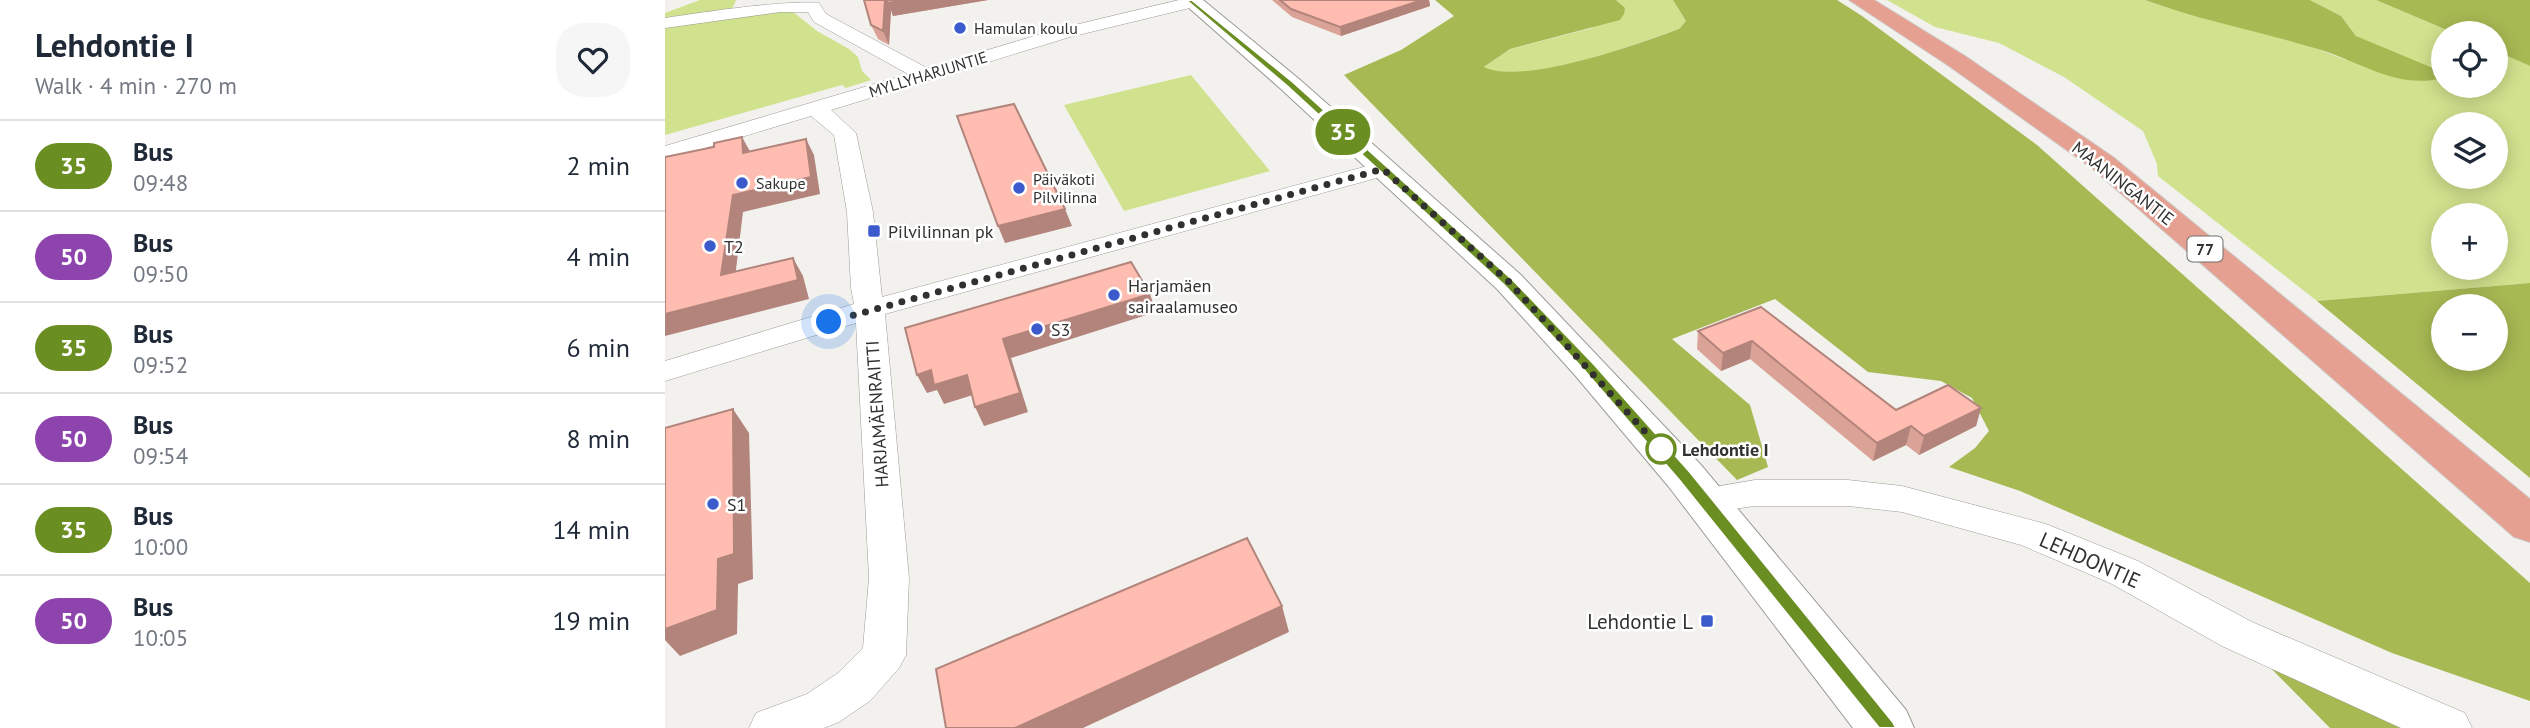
<!DOCTYPE html>
<html lang="en">
<head>
<meta charset="utf-8">
<style>
	:root { --surface:#fff; --page:#f6f6f7; --text:#1f2937; --muted:#747a83; --line:#e0e1e3 }
	body { margin:0; font-family:"PT Sans",sans-serif; background:var(--page); color:var(--text); height:100vh; display:flex; flex-direction:column; font-size:26px; white-space:nowrap }
	* { box-sizing:border-box; margin:0 }
	p { font-size:23px; color:var(--muted) }
	.icon { flex:none; width:38px; height:38px; fill:none; stroke:currentColor; stroke-width:2; stroke-linecap:round; stroke-linejoin:round }
	.map { position:relative; flex:1; overflow:hidden }
	.side { display:flex; flex-direction:column; background:var(--surface); width:665px }
	.side>* { flex:none }
	.badge { padding:0 14px; border-radius:23px; font-size:24px; line-height:46px }
	.tools { position:absolute; left:1766px; top:21px; display:grid; gap:14px }
	.tools a { display:grid; place-items:center; width:77px; height:77px; border-radius:50%; background:var(--surface); box-shadow:0 4px 18px #0003; font-size:35px }
	.you { position:absolute; width:35px; height:35px; margin:-18px; border:5px solid #fff; border-radius:50%; background:#1a73e8; box-shadow:0 0 0 10px #1a73e833 }
	.map>.badge { position:absolute; translate:-50% -50%; box-shadow:0 0 0 4px #fff }
	.round { display:grid; place-items:center; flex:none; width:74px; height:74px; border-radius:28px; background:var(--page) }
	.headline { display:flex; align-items:center; justify-content:space-between; height:119px; padding:0 35px }
	h1 { font-size:33px; font-weight:700; line-height:52px }
	ul { padding:0; list-style:none }
	li { display:flex; align-items:center; gap:21px; height:91px; padding:0 35px; border-top:2px solid var(--line) }
	li div { flex:1 }
	li b { display:block; font-size:26px }
	li em { font-style:normal }
	li .badge { min-width:77px; font-weight:700; text-align:center }
	main { display:flex; flex:1; min-height:0 }
	.map>svg:first-child { display:block }
	.green { fill:#d1e28e; fill-rule:evenodd }
	.forest { fill:#a7b953; fill-rule:evenodd }
	.lines { fill:none; stroke-linecap:round; stroke-linejoin:round }
	.minor-casing { stroke:#9c9b97; stroke-width:1 }
	.tertiary-casing { stroke:#9c9b97; stroke-width:2 }
	.primary-casing { stroke:#cececd; stroke-width:2 }
	.minor { fill:#fff; fill-rule:evenodd }
	.tertiary { fill:#fff; fill-rule:evenodd }
	.primary { fill:#e5a091; fill-rule:evenodd }
	.wall { fill:#dba398 }
	.shaded-wall { fill:#b2847c }
	.building { fill:#ffbdb1; stroke:#b2847c; stroke-width:2 }
	.line { fill:#6b8e23; stroke:#fff; stroke-width:2 }
	.walk { stroke:#31312f; stroke-width:7; stroke-dasharray:0 12.6 }
	.poi-dot { fill:#3b5bcd; stroke:#fff; stroke-width:2.5 }
	.stop-dot { fill:#fff; stroke:#6b8e23; stroke-width:3.5 }
	.labels { text-anchor:middle; dominant-baseline:central; stroke-width:5; stroke-linejoin:round; paint-order:stroke }
	.far-poi-label { font-size:16px; fill:#31312f; stroke:#fff; text-anchor:start }
	.far-street-label { font-size:16px; fill:#31312f; stroke:#fff }
	.shield { fill:#fff; stroke:#6f6f6d; stroke-width:2 }
	.shield-label { font-size:16px; font-weight:bold; fill:#31312f }
	.street-label { font-size:18px; fill:#31312f; stroke:#fff }
	.poi-label { font-size:18px; fill:#31312f; stroke:#fff; text-anchor:start }
	.stop-label { font-size:18px; font-weight:bold; fill:#31312f; stroke:#fff; text-anchor:start }
	.near-street-label { font-size:21px; fill:#31312f; stroke:#fff }
	.near-poi-label { font-size:21px; fill:#31312f; stroke:#fff; text-anchor:end }
</style>
</head>
<body>
<main>
<section class="side">
<div class="headline"><div><h1>Lehdontie I</h1><p>Walk · 4 min · 270 m</p></div><a class="round"><svg class="icon" aria-label="heart" viewBox="0 0 24 24"><path d="M12 20l-8-8c-3-5 5-10 8-4 3-6 11-1 8 4z"/></svg></a></div>
<ul>
<li><span class="badge" style="background:#6b8e23;color:#fff">35</span><div><b>Bus</b><p>09:48</p></div><em>2 min</em></li>
<li><span class="badge" style="background:#8e44ad;color:#fff">50</span><div><b>Bus</b><p>09:50</p></div><em>4 min</em></li>
<li><span class="badge" style="background:#6b8e23;color:#fff">35</span><div><b>Bus</b><p>09:52</p></div><em>6 min</em></li>
<li><span class="badge" style="background:#8e44ad;color:#fff">50</span><div><b>Bus</b><p>09:54</p></div><em>8 min</em></li>
<li><span class="badge" style="background:#6b8e23;color:#fff">35</span><div><b>Bus</b><p>10:00</p></div><em>14 min</em></li>
<li><span class="badge" style="background:#8e44ad;color:#fff">50</span><div><b>Bus</b><p>10:05</p></div><em>19 min</em></li>
</ul>
</section>
<div class="map">
<svg width="1865" height="728" viewBox="0 0 1865 728">
	<rect width="100%" height="100%" fill="#f2f1ed"/>
	<g class="green">
		<path d="M35 0H71L67 9 0 19V13Z"/>
		<path d="M951 0H1008L1021 21 1014 29 1003 33C958 48 861 85 818 68L845 49 927 28 955 3Z"/>
		<path d="M1222 0H1480C1545 24 1616 33 1681 60L1707 44 1691 36 1676 16 1645 0H1711L1789 33H1778V86H1830L1831 51 1865 66V283L1652 301 1493 176 1492 164 1478 131 1399 77 1334 43 1270 27ZM1778 124H1830V177H1778ZM1778 215H1830V268H1778Z"/>
		<path d="M107 11H127L152 31 184 49 193 57 197 71 206 80 181 88 177 85 0 135V27Z"/>
		<path d="M526 75 605 171 459 211 399 105Z"/>
	</g>
	<g class="forest">
		<path d="M770 0H951L960 8 959 14 955 20 845 49 819 67C857 86 973 44 1014 29L1021 21 1008 0H1172L1197 16 1372 145 1865 583V701L1727 653 1355 491 1284 467 1310 448 1324 431 1307 398 1276 381 1203 372 1110 299 1007 339 1085 405 1103 467 1072 480 679 75 736 50 789 16Z"/>
		<path d="M1480 0H1645L1676 16 1691 36 1775 71 1773 79C1731 88 1695 62 1656 50 1598 32 1537 21 1480 0Z"/>
		<path d="M1711 0H1865V66L1831 51 1830 33H1789Z"/>
		<path d="M1865 283V478L1652 301ZM1830 306V359H1778V306Z"/>
		<path d="M1572 634 1784 728H1665Z"/>
	</g>
	<g class="lines">
		<g class="minor-casing">
			<g id="minor">
				<path d="M514 0 536 2 533 6 405 37 166 110 191 133 208 212 217 297 710 164H726L730 169 726 174 220 314 244 578 241 655 234 668 205 701 174 722 159 728H84L91 713 142 694 173 673 198 648 204 578 191 323 0 381V361L189 304 186 288 182 212 169 135 146 116 0 160V146L243 74 149 22 143 12H116L0 28V18C39 12 119 0 154 3L161 14 262 68 393 29Z"/>
				<path d="M1090 480H1183L1237 486 1381 524 1473 561 1587 622 1800 713 1807 728H1736L1557 646 1445 583 1356 545 1237 512 1183 506H1090L1039 513 1026 509 1021 500 1026 491Z"/>
			</g>
		</g>
		<g class="tertiary-casing">
			<path id="tertiary" d="M515 0H538L634 79 856 275 1036 465 1241 710 1249 728H1188L1004 487 909 374 832 289 616 89Z"/>
		</g>
		<g class="primary-casing">
			<path id="primary" d="M1184 0H1209L1300 56 1448 157 1865 499V542L1849 537 1428 169 1284 66Z"/>
		</g>
		<use href="#minor" class="minor"/>
		<use href="#tertiary" class="tertiary"/>
		<use href="#primary" class="primary"/>
	</g>
	<g class="wall">
		<path d="M199 0H323L228 16 226 10 224 45 213 39 206 25Z"/>
		<path d="M607 0H764L765 6 676 36 627 17Z"/>
		<path d="M1096 307 1231 410 1316 408 1311 426 1254 455 1241 445 1208 461 1085 359 1056 371 1032 349 1033 331Z"/>
	</g>
	<g class="shaded-wall">
		<path d="M220 0H323L228 16 226 10 224 45 218 31Z"/>
		<path d="M757 0H764L765 6 676 36 675 27Z"/>
		<path d="M77 137 86 153H78Z"/>
		<path d="M141 139 149 155 155 194 78 212 68 294 56 275 68 195Z"/>
		<path d="M400 209 407 226 340 243 333 226Z"/>
		<path d="M128 258 138 276 144 299 0 336V314Z"/>
		<path d="M485 294 491 312 346 358 363 412 319 426 310 407 338 339Z"/>
		<path d="M1087 341 1085 359 1056 371 1058 353Z"/>
		<path d="M266 370 302 375 311 394 279 404 272 390 262 393 252 375Z"/>
		<path d="M1316 408 1311 426 1254 455 1259 436Z"/>
		<path d="M68 409 84 433 88 579 73 584 72 634 15 656 0 640V629Z"/>
		<path d="M1246 426 1241 445 1208 461 1212 443Z"/>
		<path d="M617 606 624 632 418 728H350Z"/>
	</g>
	<g class="building">
		<path d="M199 0H220L218 31 206 25Z"/>
		<path d="M222 0H239L223 3Z"/>
		<path d="M615 0H757L675 27 626 9Z"/>
		<path d="M349 104 400 209 333 226 292 116Z"/>
		<path d="M77 137 78 153 141 139 146 177 68 195 56 275 128 258 133 280 0 314V157L49 147V143Z"/>
		<path d="M466 262 485 294 338 339 355 393 310 407 302 375 269 385 266 370 252 375 240 328Z"/>
		<path d="M1096 307 1231 410 1283 385 1316 408 1259 436 1246 426 1212 443 1087 341 1058 353 1033 331Z"/>
		<path d="M68 409 69 554 53 559 52 610 0 629V428Z"/>
		<path d="M582 538 617 606 350 728H281L271 669Z"/>
	</g>
	<path class="line" d="M521 0H527L628 82 848 280 928 363 1025 472 1228 722 1231 728H1214L1014 480 918 369 839 285 622 86Z"/>
	<g class="lines">
		<path class="walk" d="M164 322 718 169 844 282 1004 458 996 449"/>
	</g>
	<g class="poi-dot">
		<circle cx="295" cy="28" r="7"/>
		<circle cx="77" cy="183" r="7"/>
		<circle cx="354" cy="188" r="7"/>
		<rect x="202" y="224" width="14" height="14" rx="3.5"/>
		<circle cx="45" cy="246" r="7"/>
		<circle cx="449" cy="295" r="7"/>
		<circle cx="372" cy="329" r="7"/>
		<circle cx="48" cy="504" r="7"/>
		<rect x="1035" y="614" width="14" height="14" rx="3.5"/>
	</g>
	<circle class="stop-dot" cx="996" cy="449" r="14"/>
	<g class="labels">
		<g class="far-poi-label">
			<text x="309" y="28">Hamulan koulu</text>
			<text x="368" y="179">Päiväkoti<tspan x="368" dy="18">Pilvilinna</tspan></text>
			<text x="91" y="183">Sakupe</text>
		</g>
		<g class="far-street-label">
			<text transform="translate(263 74) rotate(-17)">MYLLYHARJUNTIE</text>
		</g>
		<rect class="shield" x="1522.5" y="236.5" width="35" height="25" rx="5"/>
		<g class="shield-label">
			<text x="1540" y="249">77</text>
		</g>
		<g class="street-label">
			<text transform="translate(1458 183) rotate(38)">MAANINGANTIE</text>
			<text transform="translate(212 414) rotate(-94)">HARJAMÄENRAITTI</text>
		</g>
		<g class="poi-label">
			<text x="223" y="231">Pilvilinnan pk</text>
			<text x="59" y="246">T2</text>
			<text x="463" y="285">Harjamäen<tspan x="463" dy="21">sairaalamuseo</tspan></text>
			<text x="386" y="329">S3</text>
			<text x="62" y="504">S1</text>
		</g>
		<g class="stop-label">
			<text x="1017" y="449">Lehdontie I</text>
		</g>
		<g class="near-street-label">
			<text transform="translate(1425 560) rotate(24)">LEHDONTIE</text>
		</g>
		<g class="near-poi-label">
			<text x="1028" y="621">Lehdontie L</text>
		</g>
	</g>
</svg>
<div class="tools">
<a><svg class="icon" aria-label="locate" viewBox="0 0 24 24"><circle cx="12" cy="12" r="6"/><path d="M12 2v4M12 18v4M2 12h4M18 12h4"/></svg></a>
<a><svg class="icon" aria-label="layers" viewBox="0 0 24 24"><path d="M12 4l9 5-9 5-9-5zM3 14l9 5 9-5"/></svg></a>
<a>+</a>
<a>−</a>
</div>
<div class="you" style="left:164px;top:322px"></div>
<b class="badge" style="left:678px;top:132px;background:#6b8e23;color:#fff">35</b>
</div>
</main>
</body>
</html>
